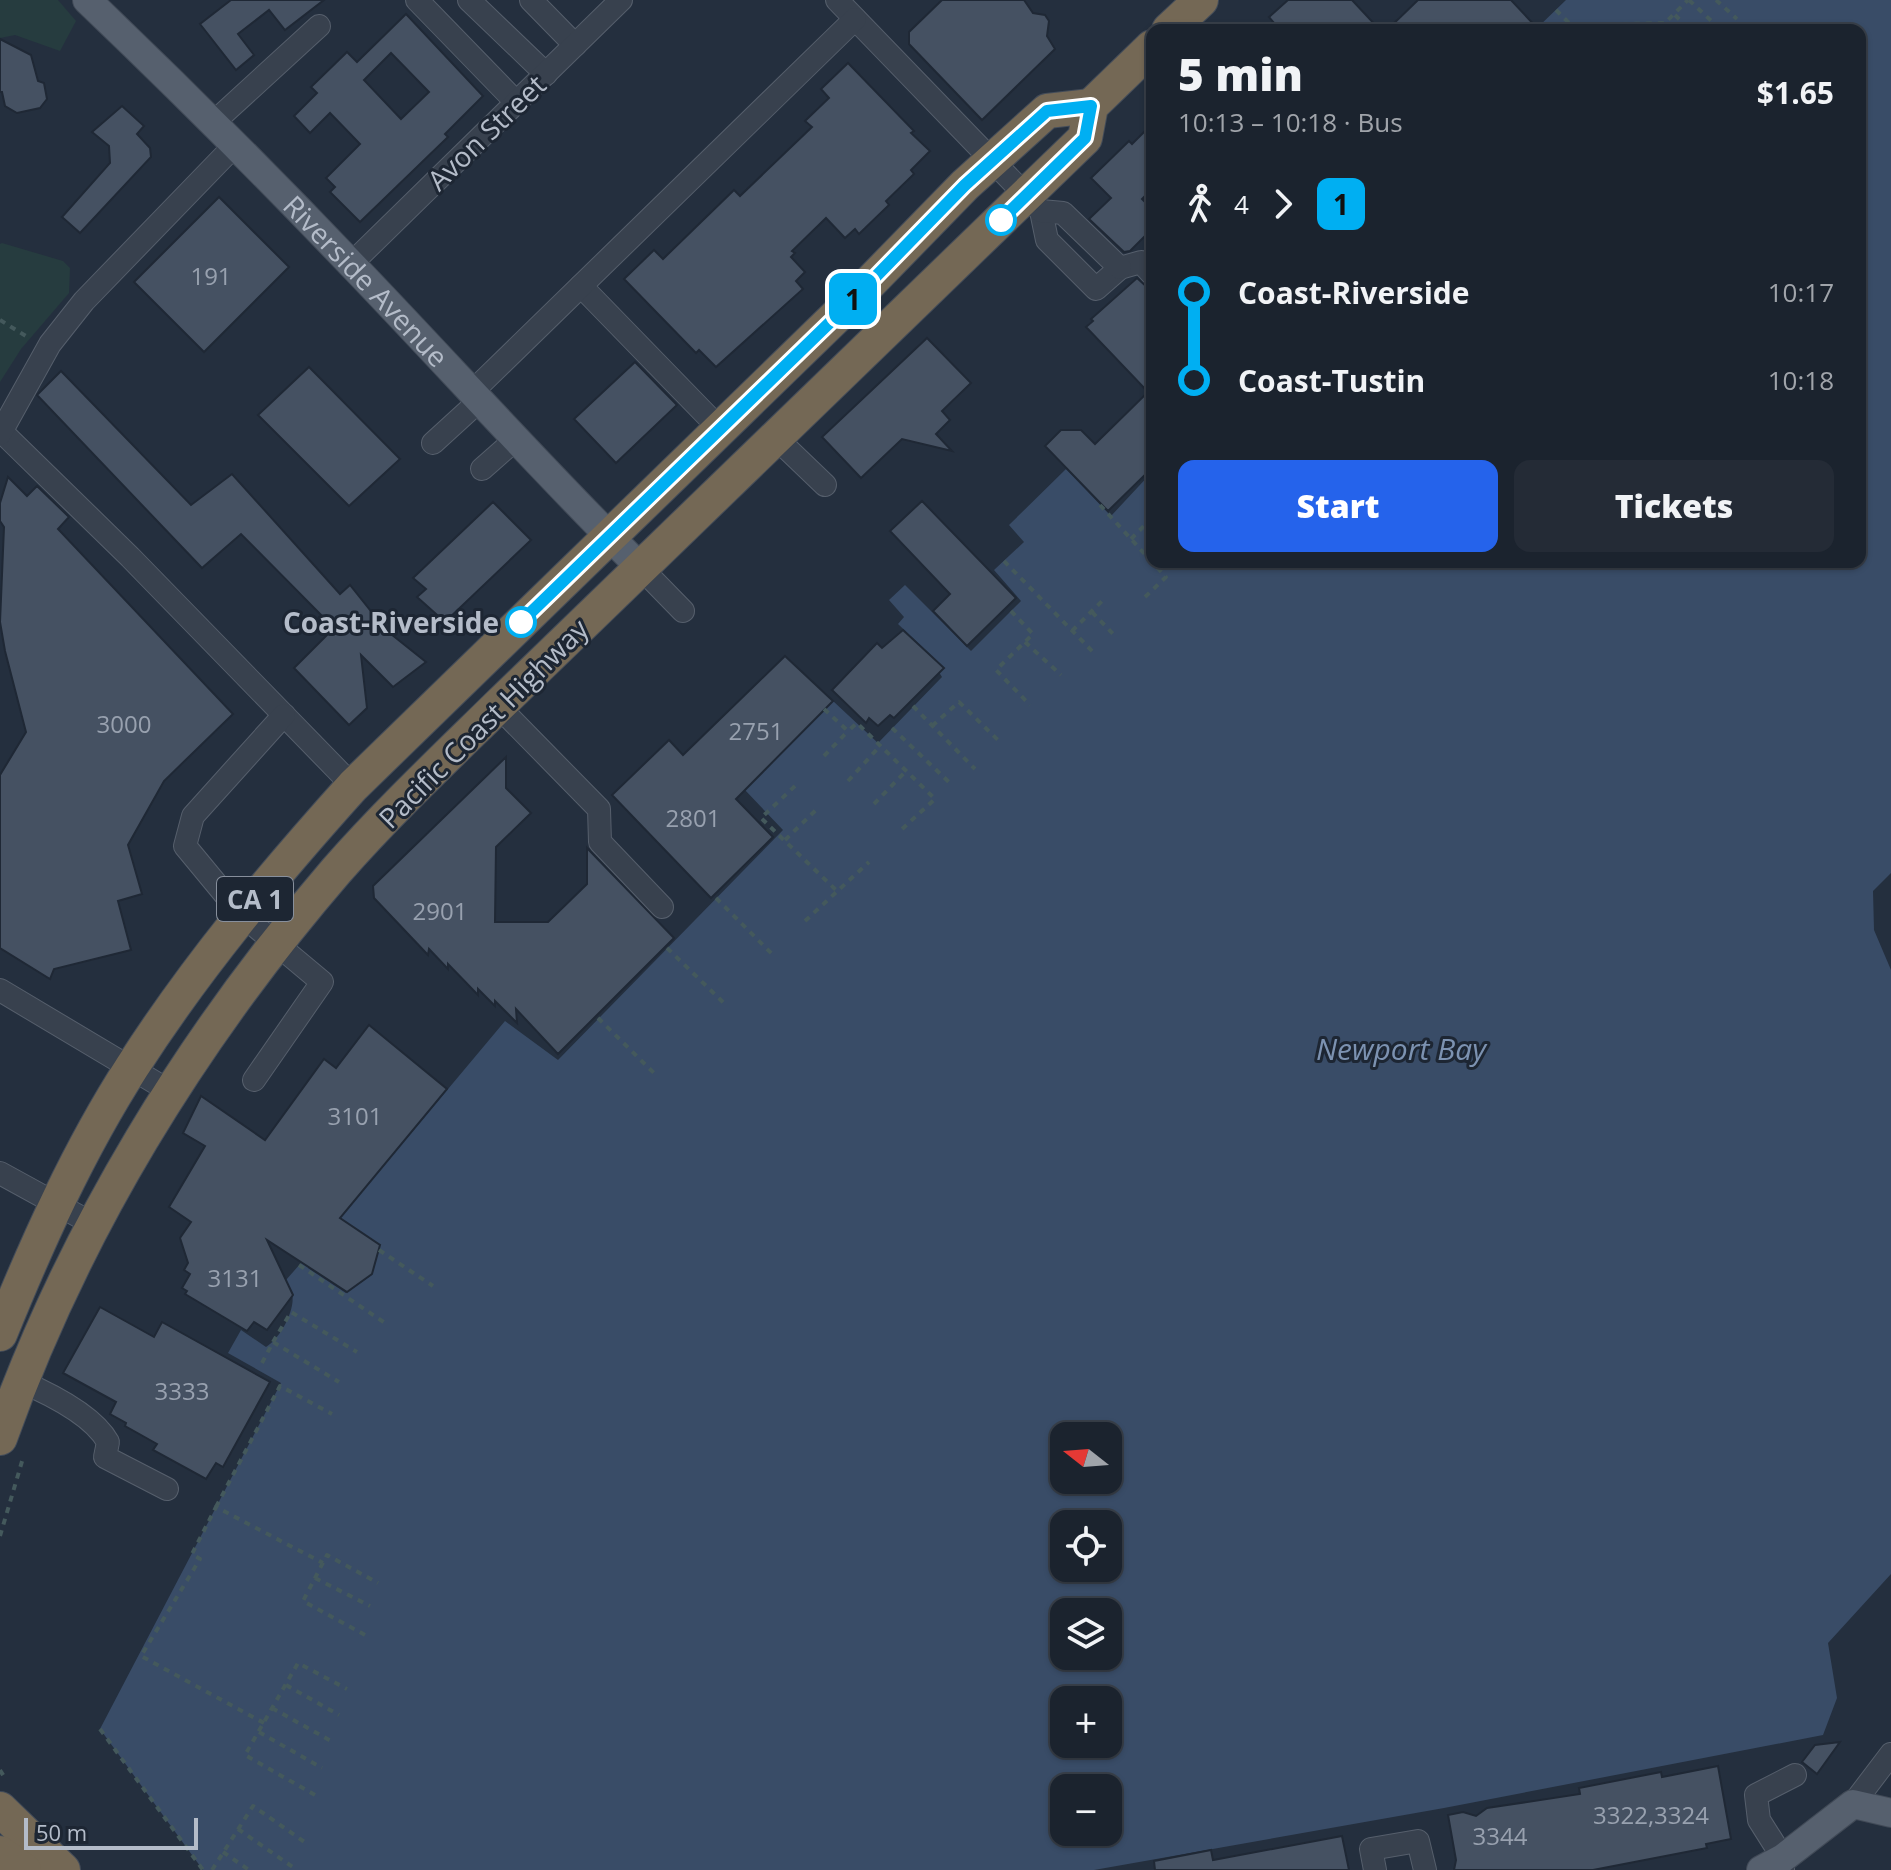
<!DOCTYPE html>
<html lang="en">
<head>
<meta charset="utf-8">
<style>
	:root { --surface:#1b232e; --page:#242b36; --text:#f1f3f6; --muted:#a0a4aa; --line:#39404a; --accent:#2563eb }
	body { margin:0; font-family:"Open Sans",sans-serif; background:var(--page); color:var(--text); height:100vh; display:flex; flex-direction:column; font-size:30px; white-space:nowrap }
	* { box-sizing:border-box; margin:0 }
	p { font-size:26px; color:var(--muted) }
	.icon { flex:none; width:44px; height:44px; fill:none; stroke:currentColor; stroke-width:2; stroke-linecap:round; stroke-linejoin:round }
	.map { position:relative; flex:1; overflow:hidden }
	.drawer { position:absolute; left:1146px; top:24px; width:720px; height:544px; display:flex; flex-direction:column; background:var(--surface); border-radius:16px; box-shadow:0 2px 6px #0004,0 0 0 2px var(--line) }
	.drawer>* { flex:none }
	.badge { padding:0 16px; border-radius:12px; font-size:28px; line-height:52px }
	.needle { width:52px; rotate:287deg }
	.tools { position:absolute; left:1050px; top:1422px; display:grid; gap:16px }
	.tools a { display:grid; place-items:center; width:72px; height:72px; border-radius:16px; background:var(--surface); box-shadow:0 2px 6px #0004,0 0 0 2px var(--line); font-size:40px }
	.scale { position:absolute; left:24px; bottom:20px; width:174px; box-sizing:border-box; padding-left:8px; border:4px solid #b4bcc9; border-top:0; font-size:22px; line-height:28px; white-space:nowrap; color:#b4bcc9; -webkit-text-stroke:6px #1d2633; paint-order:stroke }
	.map>.badge { position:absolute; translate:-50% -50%; box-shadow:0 0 0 4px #fff }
	.legs { display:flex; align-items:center; gap:12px; height:88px; padding:0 32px; font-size:26px }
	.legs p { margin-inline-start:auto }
	.head { display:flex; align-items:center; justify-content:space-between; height:136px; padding:0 32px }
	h1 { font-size:44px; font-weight:800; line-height:60px }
	.cta { display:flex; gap:16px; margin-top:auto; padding:16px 32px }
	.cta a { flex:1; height:92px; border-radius:16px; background:var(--accent); color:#fff; font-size:32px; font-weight:800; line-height:92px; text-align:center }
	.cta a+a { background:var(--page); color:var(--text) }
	ul { padding:0 32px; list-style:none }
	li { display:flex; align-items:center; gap:28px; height:88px; font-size:30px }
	li i { display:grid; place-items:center; width:12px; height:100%; margin:0 10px; background:currentColor }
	li i::after { content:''; width:20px; height:20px; margin:-10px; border:6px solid; border-radius:50%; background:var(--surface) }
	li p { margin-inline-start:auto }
	li:first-child i { background:linear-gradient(#0000 50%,currentColor 0) }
	li:last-child i { background:linear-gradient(currentColor 50%,#0000 0) }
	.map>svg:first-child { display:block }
	.green { fill:#263c3f }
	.water { fill:#394c67; fill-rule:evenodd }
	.building { fill:#455162; stroke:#1f2835; stroke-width:2; fill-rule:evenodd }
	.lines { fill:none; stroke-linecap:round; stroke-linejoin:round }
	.minor-casing { stroke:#565f6c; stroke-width:24 }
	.major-casing { stroke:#414a57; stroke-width:30 }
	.highway-casing { stroke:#434c59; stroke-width:36 }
	.path { stroke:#44595c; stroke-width:4; stroke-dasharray:6 6; stroke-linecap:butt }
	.minor { stroke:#38414e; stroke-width:22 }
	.major { stroke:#56606e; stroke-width:28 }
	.highway { stroke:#746855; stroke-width:34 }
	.line-1-casing { stroke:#fff; stroke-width:18 }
	.line-1 { stroke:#00aff2; stroke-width:12 }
	.stop-1-dot { fill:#fff; stroke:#00aff2; stroke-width:4 }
	.labels { text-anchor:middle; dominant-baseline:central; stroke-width:6; stroke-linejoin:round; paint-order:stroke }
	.number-label { font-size:24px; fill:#98a1af }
	.shield { fill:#1d2633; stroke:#878f9c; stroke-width:2 }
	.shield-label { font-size:26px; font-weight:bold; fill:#b4bcc9 }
	.street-label { font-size:28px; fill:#b4bcc9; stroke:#1d2633 }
	.stop-label { font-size:28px; font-weight:bold; fill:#b4bcc9; stroke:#1d2633; text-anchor:end }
	.water-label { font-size:30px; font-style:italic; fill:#7c92b1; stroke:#1d2633 }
</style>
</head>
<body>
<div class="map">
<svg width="1891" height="1870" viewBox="0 0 1891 1870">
	<rect width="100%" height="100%" fill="#242f3e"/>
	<g class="green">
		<path d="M0 0H58L76 21 60 51 15 35 0 38Z"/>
		<path d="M2 243 63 261 70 268 69 293 21 349 0 382V244Z"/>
	</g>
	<path class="water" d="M1566 0H1891V873L1873 891 1874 930 1891 970V1574L1828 1643 1837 1698 1823 1735 1444 1808 1094 1870H203L100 1729 281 1383 228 1353 241 1330 266 1347C281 1338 296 1309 292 1293 290 1288 288 1284 286 1280L308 1255 310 1256 308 1268 346 1293 372 1275 380 1245 340 1218 505 1021 558 1060 783 830 745 790 833 701 878 743 942 677 937 669 940 664 898 624 904 617 889 600 905 585 971 651 1021 601 994 570 1024 542 1009 525 1066 469 1111 516 1152 472V562H1860V30H1535ZM1064 1436H1108V1480H1064ZM1064 1524H1108V1568H1064ZM1064 1612H1108V1656H1064ZM1064 1700H1108V1744H1064ZM1064 1788H1108V1832H1064Z"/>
	<g class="building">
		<path d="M231 0H324L285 30 269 10 238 34 254 55 236 70 200 24Z"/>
		<path d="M942 0H1024L1033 13 1045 15 1049 21 1047 36 1055 49 982 120 909 44V32Z"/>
		<path d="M1288 0H1352L1380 30H1280L1269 17Z"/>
		<path d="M1418 0H1511L1539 30H1387Z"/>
		<path d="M406 14 483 96 445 134 448 137 360 222 330 192 335 187 326 178 360 144 330 113 310 133 294 116 317 93 311 87 347 52 357 62ZM391 53 429 92 401 119 364 80Z"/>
		<path d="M0 39 31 55 38 81 44 83 47 99 40 108 17 113 5 106 2 92H0Z"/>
		<path d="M848 63 914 131 911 133 930 151 911 170 914 174 886 201 889 205 859 234 855 229 845 238 826 218 792 251 795 253 791 257 805 272 796 281 803 289 716 367 699 350 696 353 624 279 654 250 663 259 734 190 740 196 812 127 805 121 829 98 821 89Z"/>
		<path d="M122 106 144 126 137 134 150 148 151 157 80 233 62 217 110 163 109 146 92 132Z"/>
		<path d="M1152 124V189L1142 199 1152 209V229L1130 251 1124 252 1089 219 1111 198 1091 178 1129 141 1132 144Z"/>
		<path d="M219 197 289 267 204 352 134 282Z"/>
		<path d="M1137 278 1147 287 1152 288V468L1108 511 1045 446 1061 430H1081L1095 444 1148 392 1086 327 1093 321 1091 319Z"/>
		<path d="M927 338 971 383 942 411 950 420 936 434 952 451 902 439 861 478 822 437Z"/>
		<path d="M635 362 677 405 616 463 574 419Z"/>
		<path d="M309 367 400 459 349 506 258 415Z"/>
		<path d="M61 371 191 505 232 474 340 594 350 585 386 630 426 662 393 687 361 655 367 708 349 725 294 668 334 628 241 534 202 568 37 395Z"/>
		<path d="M8 477 27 496 37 486 69 517 58 529 233 714 164 781 128 845 142 894 118 901 131 950 54 969 50 979 0 948V775L26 732 5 651 0 622 4 527 0 521V503Z"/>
		<path d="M922 501 1016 598 967 646 933 611 950 594 890 531Z"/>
		<path d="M493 502 531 540 445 622 417 597 426 589 413 578Z"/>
		<path d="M903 630 944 668 894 718 890 715 878 726 869 718 866 723 832 690 877 643 882 648Z"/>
		<path d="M785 656 833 701 736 799 773 837 711 898 612 795 669 740 683 755Z"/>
		<path d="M506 757V788L531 813 496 847 495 922H548L587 884V848L674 938 558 1054 516 1009 517 1023 495 1001V1006L478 989V995L448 964V969L429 949 428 955 374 898 373 886Z"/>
		<path d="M369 1025 447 1089 340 1218 380 1245 372 1274 347 1292 267 1240 293 1295 267 1330 254 1322 247 1331 185 1294 187 1291 182 1288 190 1274 184 1270 188 1263 180 1238 191 1222 169 1207 205 1146 183 1133 201 1096 265 1140 324 1059 336 1068Z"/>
		<path d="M100 1307 154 1337 162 1322 270 1382 223 1467 216 1463 206 1479 153 1450 157 1444 125 1426 126 1423 110 1414 116 1402 63 1373Z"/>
		<path d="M1840 1742 1817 1774 1802 1762 1815 1745Z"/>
		<path d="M1718 1766 1731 1839 1706 1844 1707 1848 1593 1870H1454L1456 1860 1448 1815 1463 1812 1476 1816 1487 1808 1580 1794 1579 1788 1661 1772 1662 1777Z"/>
		<path d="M1342 1836 1349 1870H1155L1154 1861 1211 1850 1213 1860Z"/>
	</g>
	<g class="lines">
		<g class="minor-casing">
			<g id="minor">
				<path d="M417 0 516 102"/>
				<path d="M469 0 546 74"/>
				<path d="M531 0 575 45"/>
				<path d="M837 0 1041 211 1047 240 1096 289 1120 268 1141 262 1152 274"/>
				<path d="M213 123 319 26"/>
				<path d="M1041 211 1063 213 1120 268"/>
				<path d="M351 264 621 0"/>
				<path d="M581 286 720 429"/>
				<path d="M472 392 855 19"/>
				<path d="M1 431 130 557 353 786"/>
				<path d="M0 434 50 344 84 301 235 145"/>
				<path d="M776 438 825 485"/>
				<path d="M433 443 479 401"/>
				<path d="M482 469 516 439"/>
				<path d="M641 568 683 611"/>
				<path d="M498 706 599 809 600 842 662 907"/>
				<path d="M0 990 171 1092"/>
				<path d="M254 1080 322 982 242 915 185 846 193 816 284 715"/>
				<path d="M0 1173 93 1224"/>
				<path d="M20 1381C48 1393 93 1415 108 1442L105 1457 167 1489"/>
				<path d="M1853 1804 1891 1754"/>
				<path d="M1375 1870 1371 1849 1418 1841 1425 1870"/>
				<path d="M1783 1870V1858L1759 1820 1756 1795 1795 1775"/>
			</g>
		</g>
		<g class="major-casing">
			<g id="major">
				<path id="s1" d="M87 0C177 86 266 175 352 265 449 366 542 470 641 568"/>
				<path d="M1761 1870 1783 1858 1853 1804 1891 1813"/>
			</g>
		</g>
		<g class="highway-casing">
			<g id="highway">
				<path d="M1169 30 1201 0"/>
				<path d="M0 1334C37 1243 78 1151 132 1067 196 967 273 875 353 786L852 301 965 185 1047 111 1091 106"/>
				<path d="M0 1438C74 1230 192 1038 336 871 387 813 443 760 498 706L1085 138 1091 106 1152 47"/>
				<path d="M0 1809 63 1870"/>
				<path d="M0 1853 24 1870"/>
			</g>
		</g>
		<g class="path">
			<path d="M1689 0 1721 30"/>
			<path d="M1716 0 1737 19"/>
			<path d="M1556 10 1571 25 1665 23 1688 0"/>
			<path d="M1675 15 1690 30"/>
			<path d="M1538 28 1540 30"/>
			<path d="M0 320 29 338"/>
			<path d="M1100 505 1152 562"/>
			<path d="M1131 539 1152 518"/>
			<path d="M1004 561 1095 654"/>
			<path d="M1145 597 1166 577 1152 562"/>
			<path d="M1011 611 1033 634 996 670 1030 705"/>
			<path d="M1092 612 1115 636"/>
			<path d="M1072 631 1102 601"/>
			<path d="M1025 642 1061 675"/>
			<path d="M913 706 975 769"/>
			<path d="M824 709 848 731 857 723 935 799 901 830"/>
			<path d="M932 726 959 702 1000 742"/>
			<path d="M892 728 951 784"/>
			<path d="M824 756 848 731"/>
			<path d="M848 781 880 746"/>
			<path d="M795 786 761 818 837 891"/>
			<path d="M874 804 906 771"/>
			<path d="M785 840 816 810"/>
			<path d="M716 898 772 954"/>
			<path d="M805 921 869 862"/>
			<path d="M667 948 726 1005"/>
			<path d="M598 1018 657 1076"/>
			<path d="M379 1250 433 1286"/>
			<path d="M299 1265 388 1325"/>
			<path d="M273 1342 291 1312 357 1352"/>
			<path d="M262 1363 273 1342 339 1382"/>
			<path d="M216 1507 280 1386 332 1414"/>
			<path d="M0 1536 23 1458"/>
			<path d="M315 1578 370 1606"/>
			<path d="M365 1635 303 1601 327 1555 378 1583"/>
			<path d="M286 1685 339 1715"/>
			<path d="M272 1708 331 1741"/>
			<path d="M264 1723 141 1656 200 1559 192 1554 216 1507 323 1563"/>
			<path d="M100 1729 203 1870"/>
			<path d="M259 1732 322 1768"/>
			<path d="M0 1770 6 1780"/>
			<path d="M315 1795 245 1755 298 1663 347 1689"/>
			<path d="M238 1829 297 1870"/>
			<path d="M223 1852 249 1870"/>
			<path d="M212 1870 253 1806 306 1843"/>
		</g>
		<use href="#minor" class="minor"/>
		<use href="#major" class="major"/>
		<use href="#highway" class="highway"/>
	</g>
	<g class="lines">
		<g class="line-1-casing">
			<path id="line-1" d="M521 622 852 301 965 185 1047 111 1091 106 1085 138 1001 220"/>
		</g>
		<use href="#line-1" class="line-1"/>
	</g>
	<g class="stop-1-dot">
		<circle cx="1001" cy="220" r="14"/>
		<circle cx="521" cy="622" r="14"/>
	</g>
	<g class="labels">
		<g class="number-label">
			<text x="211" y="275">191</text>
			<text x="124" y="723">3000</text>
			<text x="756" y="730">2751</text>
			<text x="693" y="817">2801</text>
			<text x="440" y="910">2901</text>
			<text x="355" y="1115">3101</text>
			<text x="235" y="1277">3131</text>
			<text x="182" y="1390">3333</text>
			<text x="1651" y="1814">3322,3324</text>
			<text x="1500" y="1835">3344</text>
		</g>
		<rect class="shield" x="217" y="877" width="76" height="44" rx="6"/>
		<g class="shield-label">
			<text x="255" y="899">CA 1</text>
		</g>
		<g class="street-label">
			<text transform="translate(486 132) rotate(-44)">Avon Street</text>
			<text stroke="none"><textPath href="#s1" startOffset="396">Riverside Avenue</textPath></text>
			<text transform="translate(483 723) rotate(-45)">Pacific Coast Highway</text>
		</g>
		<g class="stop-label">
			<text x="499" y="622">Coast-Riverside</text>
		</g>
		<g class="water-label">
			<text x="1401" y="1048">Newport Bay</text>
		</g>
	</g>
</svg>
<div class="tools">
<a><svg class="needle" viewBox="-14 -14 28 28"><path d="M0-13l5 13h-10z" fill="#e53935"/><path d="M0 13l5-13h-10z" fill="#a0a4aa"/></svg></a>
<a><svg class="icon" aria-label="locate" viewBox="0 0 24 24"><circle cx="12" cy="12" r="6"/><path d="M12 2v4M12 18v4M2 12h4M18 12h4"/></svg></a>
<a><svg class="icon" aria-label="layers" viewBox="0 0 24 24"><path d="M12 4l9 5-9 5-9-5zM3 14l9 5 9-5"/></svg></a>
<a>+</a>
<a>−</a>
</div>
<div class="scale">50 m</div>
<b class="badge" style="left:853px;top:299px;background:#00aff2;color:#111">1</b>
<section class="drawer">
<div class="head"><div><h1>5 min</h1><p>10:13 – 10:18 · Bus</p></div><b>$1.65</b></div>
<div class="legs"><svg class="icon" aria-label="walk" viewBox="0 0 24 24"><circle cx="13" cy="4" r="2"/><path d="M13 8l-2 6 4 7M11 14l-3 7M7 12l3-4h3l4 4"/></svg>4<svg class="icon" aria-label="forward" viewBox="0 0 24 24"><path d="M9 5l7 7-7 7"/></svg><b class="badge" style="background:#00aff2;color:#111">1</b></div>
<ul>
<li><i style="color:#00aff2"></i><b>Coast-Riverside</b><p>10:17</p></li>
<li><i style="color:#00aff2"></i><b>Coast-Tustin</b><p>10:18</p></li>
</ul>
<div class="cta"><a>Start</a><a>Tickets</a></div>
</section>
</div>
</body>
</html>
